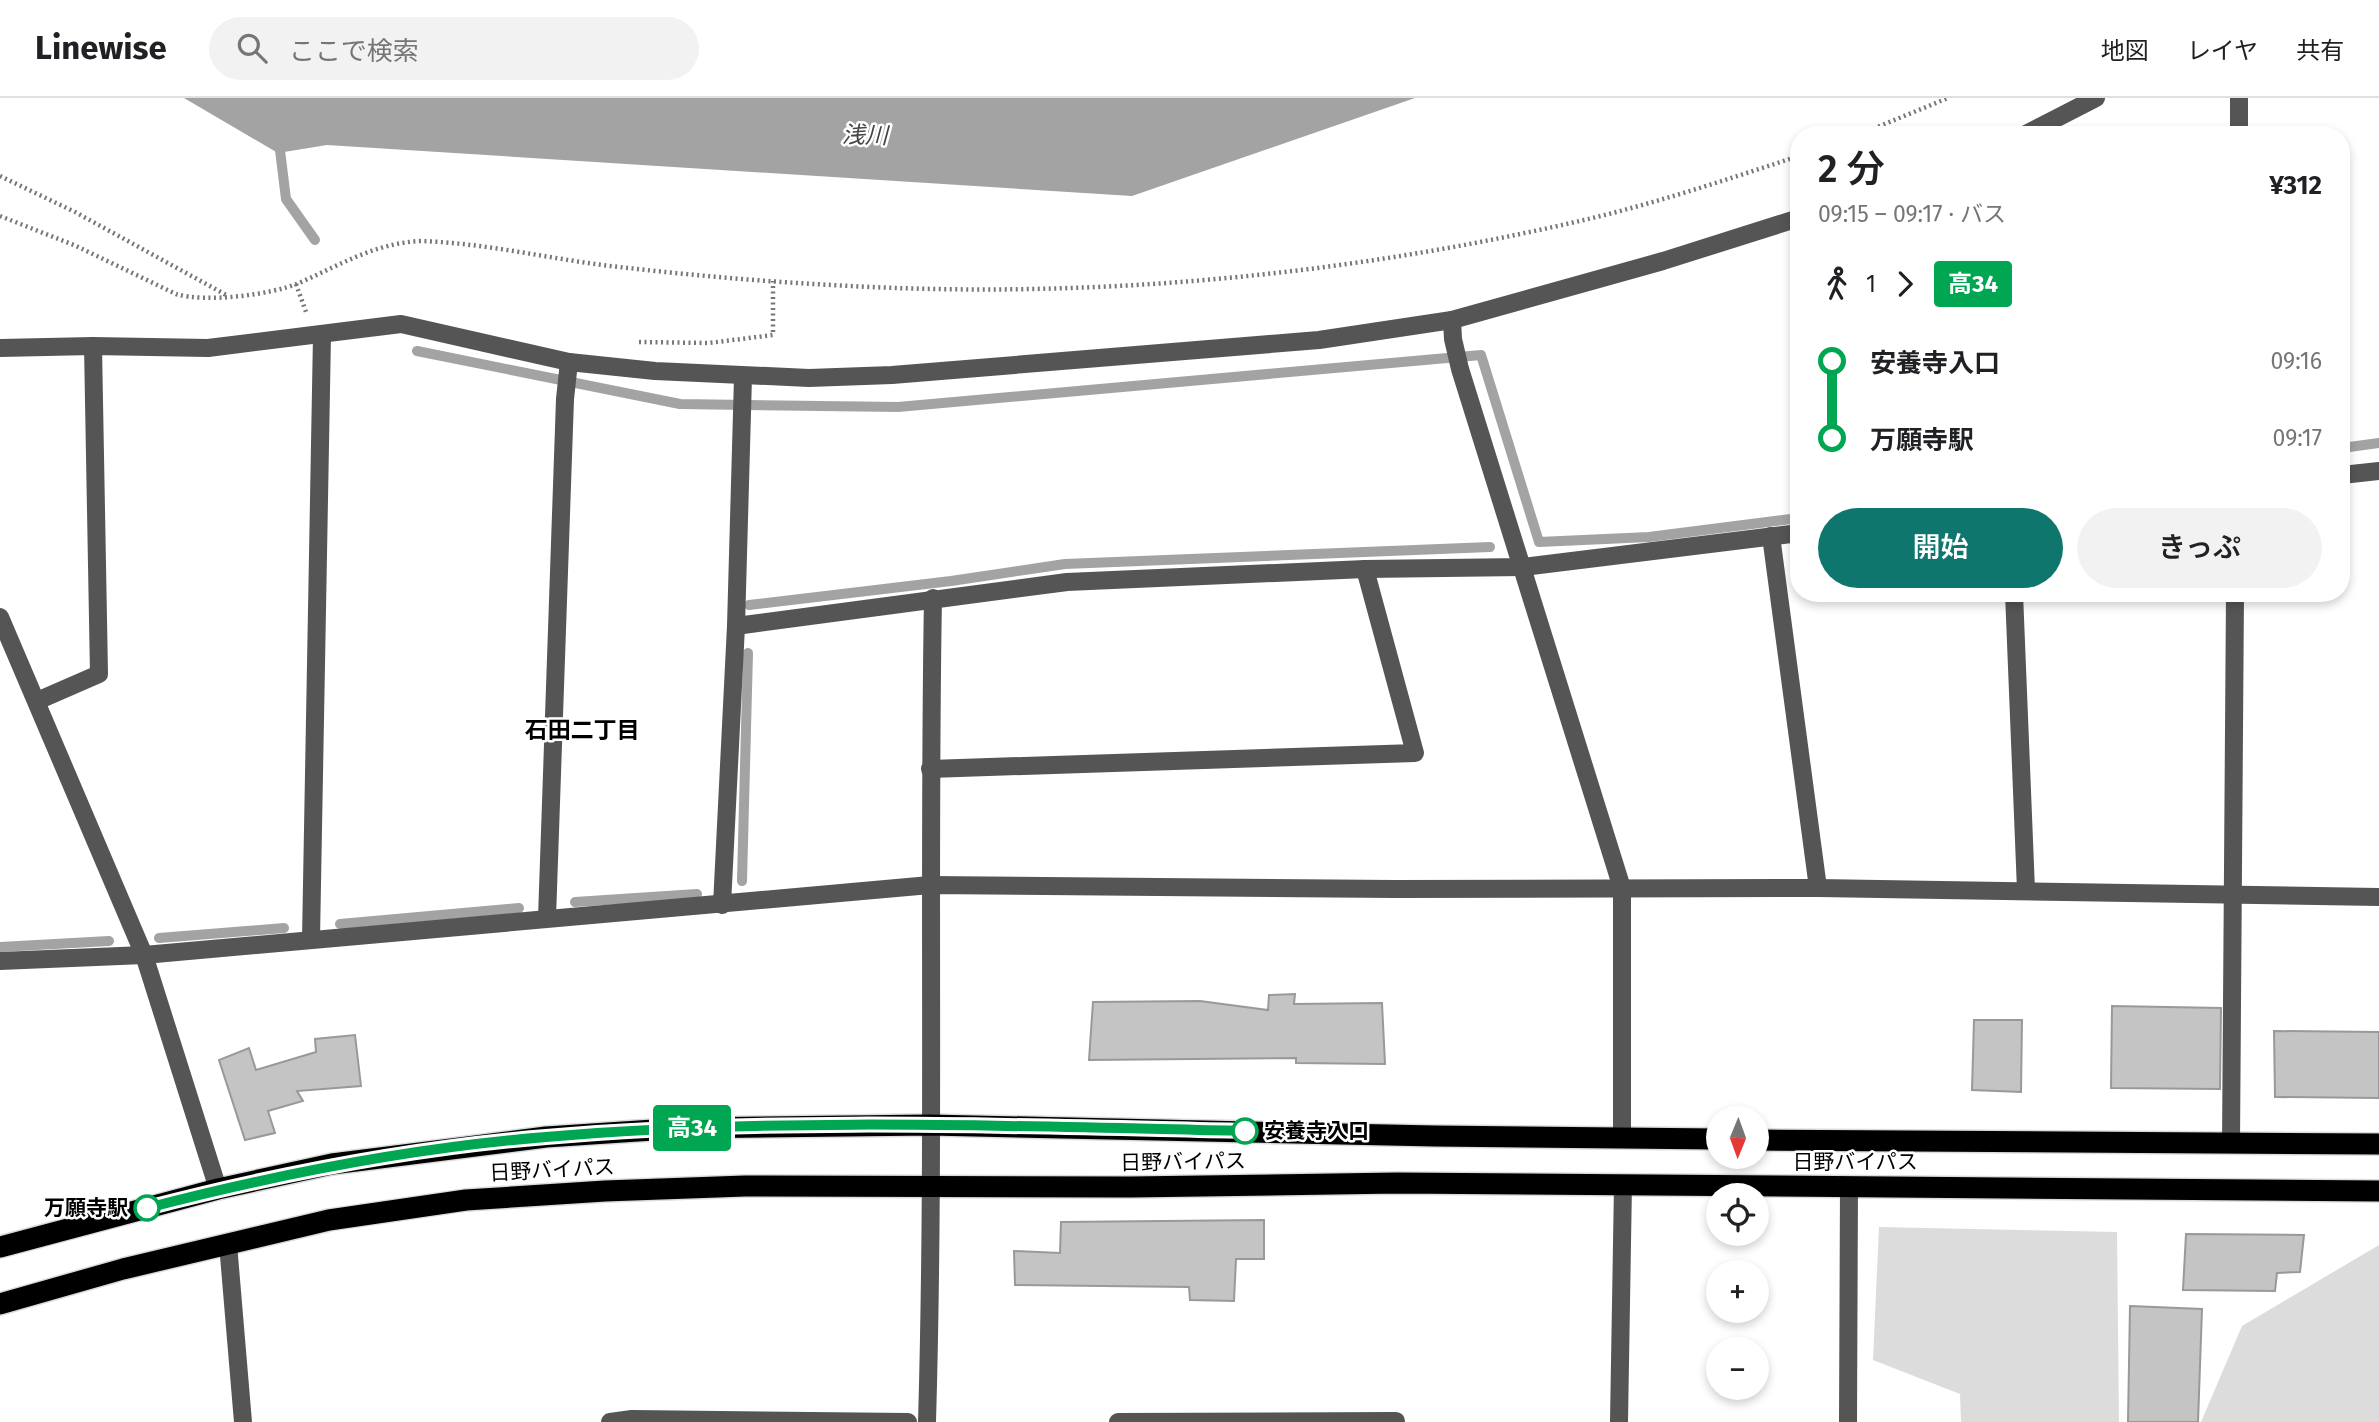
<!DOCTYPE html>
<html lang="ja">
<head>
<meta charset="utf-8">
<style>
	:root { --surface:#fff; --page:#f2f2f2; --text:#202124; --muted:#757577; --line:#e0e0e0; --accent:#0f766e }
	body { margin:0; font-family:"Fira Sans","Noto Sans JP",sans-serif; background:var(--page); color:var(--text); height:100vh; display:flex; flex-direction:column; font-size:26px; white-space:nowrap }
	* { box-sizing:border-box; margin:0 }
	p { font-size:23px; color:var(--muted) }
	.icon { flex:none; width:38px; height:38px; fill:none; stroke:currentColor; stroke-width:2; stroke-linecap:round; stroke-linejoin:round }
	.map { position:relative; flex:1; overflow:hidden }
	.details { position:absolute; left:1790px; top:28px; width:560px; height:476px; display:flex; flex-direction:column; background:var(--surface); border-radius:28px; box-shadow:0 4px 10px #0003 }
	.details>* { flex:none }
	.badge { padding:0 14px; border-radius:5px; font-size:24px; line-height:46px }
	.needle { width:46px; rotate:181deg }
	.tools { position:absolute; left:1706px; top:1008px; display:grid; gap:14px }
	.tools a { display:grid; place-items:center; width:63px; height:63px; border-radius:50%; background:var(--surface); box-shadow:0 4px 10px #0003; font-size:35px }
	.map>.badge { position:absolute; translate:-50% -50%; box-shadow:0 0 0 4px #fff }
	.legs { display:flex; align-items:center; gap:10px; height:77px; padding:0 28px; font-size:23px }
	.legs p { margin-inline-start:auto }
	.summary { display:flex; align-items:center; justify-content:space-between; height:119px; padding:0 28px }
	h1 { font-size:38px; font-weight:600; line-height:52px }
	.cta { display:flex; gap:14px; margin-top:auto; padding:14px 28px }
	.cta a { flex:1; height:80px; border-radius:42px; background:var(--accent); color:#fff; font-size:28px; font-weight:600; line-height:80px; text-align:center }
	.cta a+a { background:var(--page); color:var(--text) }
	ul { padding:0 28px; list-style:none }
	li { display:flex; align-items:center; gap:24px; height:77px; font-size:26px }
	li i { display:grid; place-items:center; width:10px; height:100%; margin:0 9px; background:currentColor }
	li i::after { content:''; width:18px; height:18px; margin:-9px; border:5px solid; border-radius:50%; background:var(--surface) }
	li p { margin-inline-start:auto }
	li:first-child i { background:linear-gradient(#0000 50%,currentColor 0) }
	li:last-child i { background:linear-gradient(currentColor 50%,#0000 0) }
	header { display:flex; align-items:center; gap:42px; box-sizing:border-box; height:98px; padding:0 35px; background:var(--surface); border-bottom:2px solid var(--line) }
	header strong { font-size:33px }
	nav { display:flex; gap:38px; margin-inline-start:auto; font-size:24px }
	.search { width:490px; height:63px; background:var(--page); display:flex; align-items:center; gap:18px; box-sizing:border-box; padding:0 24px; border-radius:38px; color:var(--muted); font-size:26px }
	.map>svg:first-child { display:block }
	.green { fill:#dcdcdc }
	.water { fill:#a3a3a3 }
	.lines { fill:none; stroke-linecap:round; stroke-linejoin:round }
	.stream { stroke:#a3a3a3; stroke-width:10 }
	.building { fill:#c4c4c4; stroke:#999; stroke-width:2 }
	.highway-casing { stroke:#dbdbdb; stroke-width:24 }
	.path { stroke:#777; stroke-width:4.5; stroke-dasharray:2 3.5; stroke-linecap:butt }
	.minor { stroke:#555; stroke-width:18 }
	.highway { stroke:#000; stroke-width:21 }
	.line-1-casing { stroke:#fff; stroke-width:16 }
	.line-1 { stroke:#00a651; stroke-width:10 }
	.stop-1-dot { fill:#fff; stroke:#00a651; stroke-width:3.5 }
	.labels { text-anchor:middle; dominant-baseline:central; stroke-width:5; stroke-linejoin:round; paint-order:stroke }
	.stop-label { font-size:21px; font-weight:bold; fill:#000; stroke:#fff; text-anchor:start }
	.street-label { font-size:21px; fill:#000; stroke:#fff }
	.water-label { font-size:23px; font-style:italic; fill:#444; stroke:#fff }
	.neighbourhood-label { font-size:23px; font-weight:bold; fill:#000; stroke:#fff }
</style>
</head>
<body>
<header>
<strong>Linewise</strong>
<div class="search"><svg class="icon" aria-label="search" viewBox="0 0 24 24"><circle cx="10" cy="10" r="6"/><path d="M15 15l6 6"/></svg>ここで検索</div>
<nav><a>地図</a><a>レイヤ</a><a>共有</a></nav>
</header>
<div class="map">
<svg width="2379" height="1324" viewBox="0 0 2379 1324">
	<rect width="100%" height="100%" fill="#fff"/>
	<g class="green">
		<path d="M1879 1129 2117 1134 2119 1324H1961L1960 1296 1873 1262Z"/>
		<path d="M2379 1147V1324H2201L2242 1228Z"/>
	</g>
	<path class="water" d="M184 0H1415L1132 98 327 47 278 55Z"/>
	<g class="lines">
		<g class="stream">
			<path d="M279 44 286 101 315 142"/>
			<path d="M417 253 680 306 898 309 1481 257 1539 444 1649 439 1799 420"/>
			<path d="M2342 350 2379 345"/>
			<path d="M749 507 951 483 1065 466 1490 449"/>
			<path d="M742 783 748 555"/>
			<path d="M575 804 697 796"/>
			<path d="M340 826 519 810"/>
			<path d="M159 840 284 830"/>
			<path d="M0 849 109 843"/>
		</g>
	</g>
	<g class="building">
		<path d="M1295 896 1294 906 1382 905 1385 966 1296 965V960L1089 962 1093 904 1200 903 1268 912 1269 897Z"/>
		<path d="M2112 908 2221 910 2220 991 2111 990Z"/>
		<path d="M1974 922H2022L2021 994 1972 992Z"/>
		<path d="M2274 933 2379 934V1000L2275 999Z"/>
		<path d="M355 937 361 988 297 993 303 1003 268 1013 275 1035 245 1042 219 962 249 950 256 972 316 954 315 941Z"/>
		<path d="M1264 1122V1161H1236L1234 1203 1190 1202 1189 1189 1015 1187 1014 1153 1060 1155 1061 1124Z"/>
		<path d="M2186 1136 2304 1137 2300 1174 2277 1175 2275 1193 2183 1192Z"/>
		<path d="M2130 1208 2202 1211 2198 1324H2128Z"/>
	</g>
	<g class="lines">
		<g class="highway-casing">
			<g id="highway">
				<path d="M1757 1042 2379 1046"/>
				<path d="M0 1149 218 1091 332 1066 546 1039 684 1030 930 1027 1435 1038 1718 1041"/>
				<path d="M0 1206 123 1171 329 1122 466 1102 605 1093 745 1088 1131 1089 1397 1085 2379 1093"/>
			</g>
		</g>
		<g class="path">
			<path d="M1858 37 1948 0"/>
			<path d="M0 78 75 114 228 198"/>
			<path d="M0 118 74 147 176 196C206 205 270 197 299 185 340 167 375 145 421 143 482 145 542 159 602 167 678 176 755 183 832 187 1085 202 1338 179 1584 122 1657 105 1728 81 1799 58"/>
			<path d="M296 186 306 214"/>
			<path d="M639 244 709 245 773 237V183"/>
		</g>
		<g class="minor">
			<path d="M2024 37 2096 0"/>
			<path d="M2239 37V0"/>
			<path d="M1452 222 1453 241 1460 271 1622 790V1041"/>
			<path d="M0 250 93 248 208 250 401 226 569 264 655 273 809 280 892 277 1319 242 1452 222 1663 163 1799 120"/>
			<path d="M743 279 736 528 1067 484 1365 471 1523 469 1799 435"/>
			<path d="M2342 377 2379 373"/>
			<path d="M1771 438 1818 790"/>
			<path d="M2014 495 2026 792"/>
			<path d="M0 519 144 857 218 1091"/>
			<path d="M37 603 99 576 93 248"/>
			<path d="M930 671 1415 655 1365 471"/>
			<path d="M722 807 736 528"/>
			<path d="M547 820 565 301 569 264"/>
			<path d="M311 841 322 237"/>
			<path d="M0 863 144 857 930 787 1395 791 1818 790 2379 799"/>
			<path d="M2231 1045 2235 495"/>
			<path d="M228 1146 243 1324"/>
			<path d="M610 1324 632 1321 908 1324"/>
			<path d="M927 1324C935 1050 928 775 933 500"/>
			<path d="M1118 1324 1396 1323"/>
			<path d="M1619 1324 1623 1086"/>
			<path d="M1848 1324 1849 1088"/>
		</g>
		<use href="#highway" class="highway"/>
	</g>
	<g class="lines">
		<g class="line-1-casing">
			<path id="line-1" d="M147 1110C278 1076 410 1050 546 1039 778 1019 1012 1028 1245 1033"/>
		</g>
		<use href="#line-1" class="line-1"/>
	</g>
	<g class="stop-1-dot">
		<circle cx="1245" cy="1033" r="12"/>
		<circle cx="147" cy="1110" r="12"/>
	</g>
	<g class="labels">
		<g class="stop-label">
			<text x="1264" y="1033">安養寺入口</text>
			<text x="128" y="1110" text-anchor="end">万願寺駅</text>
		</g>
		<g class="street-label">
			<text transform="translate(1183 1064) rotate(-1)">日野バイパス</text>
			<text x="1855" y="1064">日野バイパス</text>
			<text transform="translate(552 1072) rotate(-3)">日野バイパス</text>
		</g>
		<g class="water-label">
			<text transform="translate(865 37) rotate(1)">浅川</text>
		</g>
		<g class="neighbourhood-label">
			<text x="582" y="632">石田二丁目</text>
		</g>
	</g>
</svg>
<div class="tools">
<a><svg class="needle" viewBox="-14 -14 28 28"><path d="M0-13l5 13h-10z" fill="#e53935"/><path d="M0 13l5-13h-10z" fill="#757577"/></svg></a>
<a><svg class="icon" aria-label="locate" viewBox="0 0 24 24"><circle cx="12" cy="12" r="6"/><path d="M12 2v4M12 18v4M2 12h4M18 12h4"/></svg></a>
<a>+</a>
<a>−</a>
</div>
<b class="badge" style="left:692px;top:1030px;background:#00a651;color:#fff">高34</b>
<section class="details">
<div class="summary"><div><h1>2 分</h1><p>09:15 – 09:17 · バス</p></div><b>¥312</b></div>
<div class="legs"><svg class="icon" aria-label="walk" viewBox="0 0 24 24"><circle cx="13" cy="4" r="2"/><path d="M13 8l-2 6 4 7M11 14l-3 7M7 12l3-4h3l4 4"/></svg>1<svg class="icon" aria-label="forward" viewBox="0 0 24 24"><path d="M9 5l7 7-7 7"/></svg><b class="badge" style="background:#00a651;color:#fff">高34</b></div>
<ul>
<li><i style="color:#00a651"></i><b>安養寺入口</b><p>09:16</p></li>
<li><i style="color:#00a651"></i><b>万願寺駅</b><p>09:17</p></li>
</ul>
<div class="cta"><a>開始</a><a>きっぷ</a></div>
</section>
</div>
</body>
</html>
